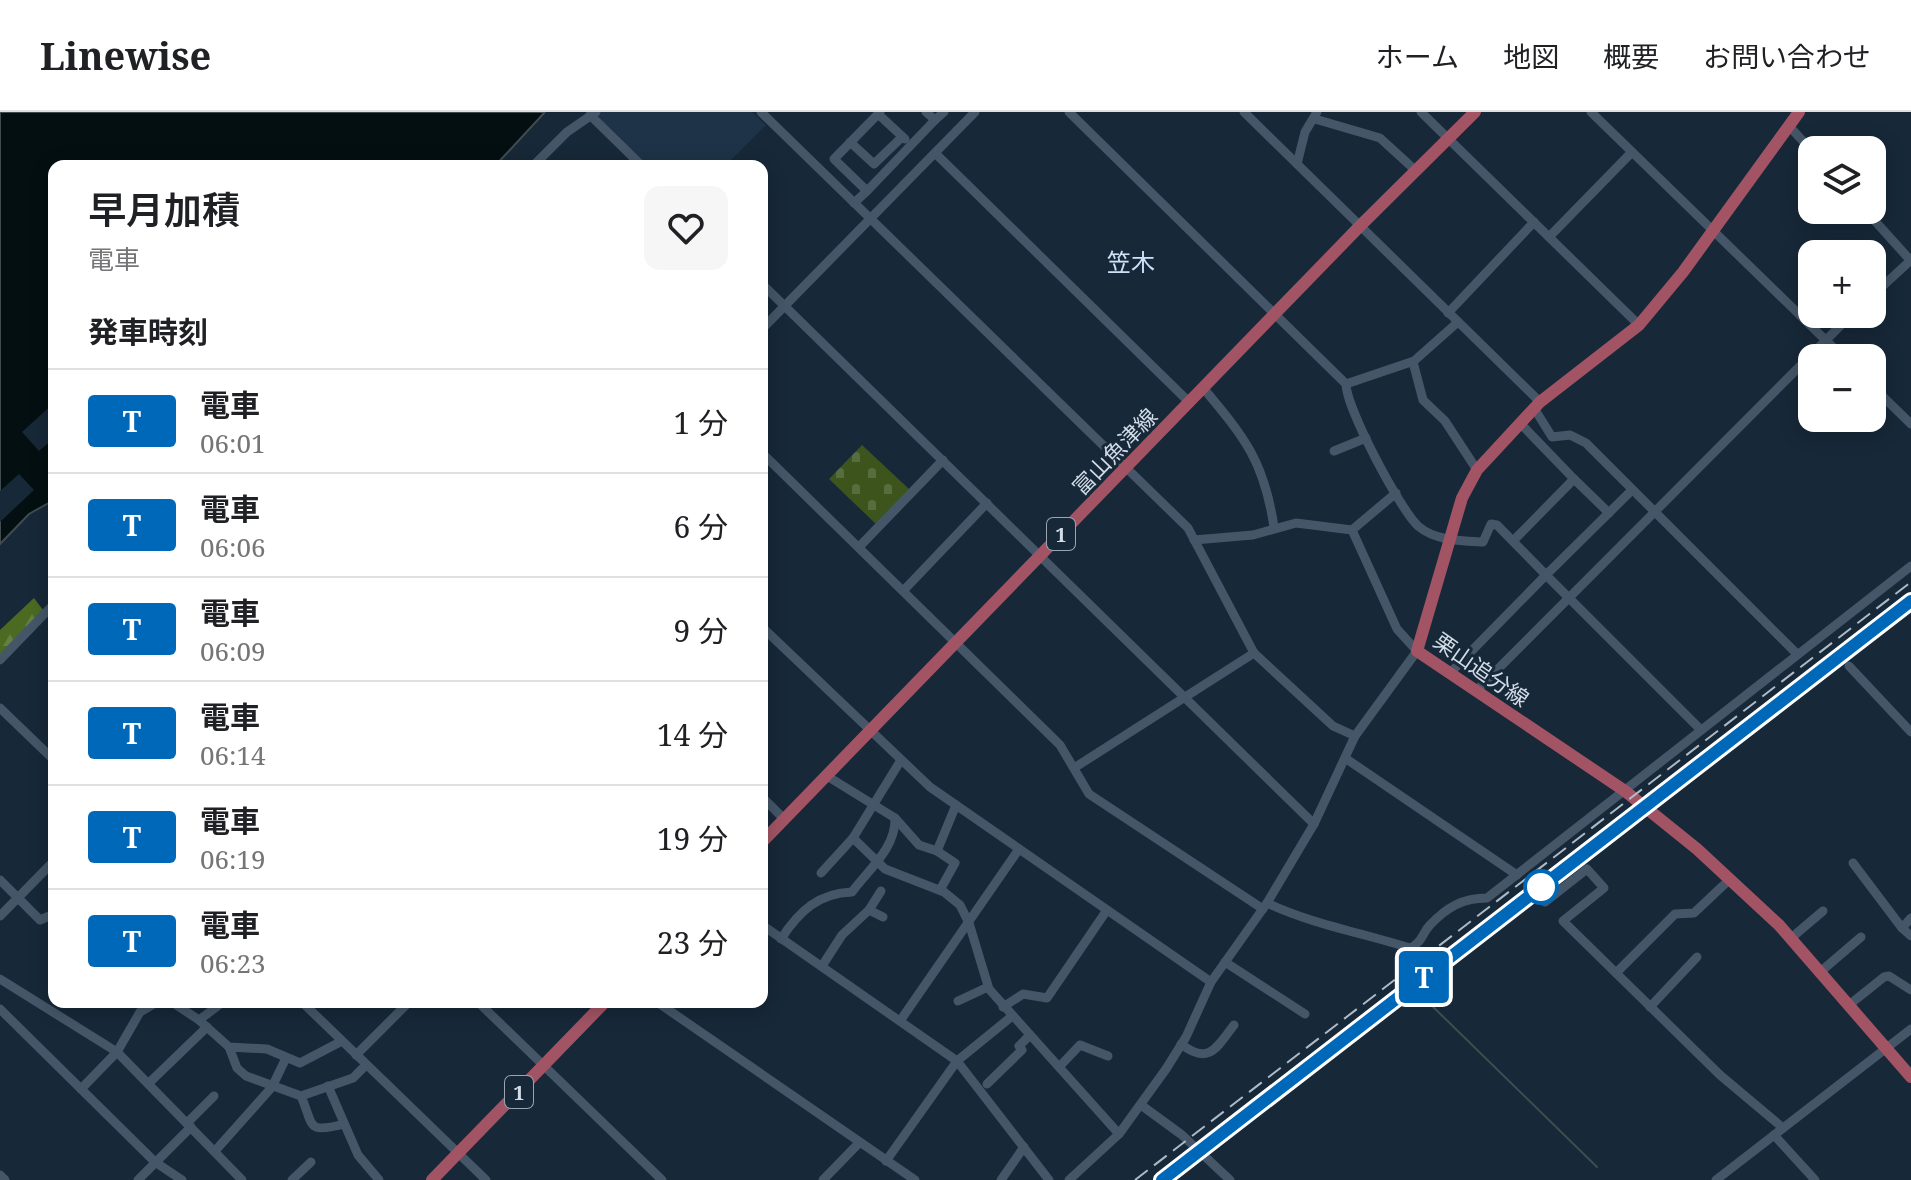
<!DOCTYPE html>
<html lang="ja">
<head>
<meta charset="utf-8">
<style>
	:root { --surface:#fff; --page:#f6f6f6; --text:#202124; --muted:#757577; --line:#e0e0e0 }
	body { margin:0; font-family:"Noto Serif","Noto Sans JP",serif; background:var(--page); color:var(--text); height:100vh; display:flex; flex-direction:column; font-size:30px; white-space:nowrap }
	* { box-sizing:border-box; margin:0 }
	p { font-size:26px; color:var(--muted) }
	.icon { flex:none; width:44px; height:44px; fill:none; stroke:currentColor; stroke-width:2; stroke-linecap:round; stroke-linejoin:round }
	.map { position:relative; flex:1; overflow:hidden }
	.drawer { position:absolute; left:48px; top:48px; width:720px; height:848px; display:flex; flex-direction:column; background:var(--surface); border-radius:16px; box-shadow:0 4px 20px #0003 }
	.drawer>* { flex:none }
	.badge { padding:0 16px; border-radius:6px; font-size:28px; line-height:52px }
	.controls { position:absolute; left:1798px; top:24px; display:grid; gap:16px }
	.controls a { display:grid; place-items:center; width:88px; height:88px; border-radius:16px; background:var(--surface); box-shadow:0 4px 20px #0003; font-size:40px }
	.map>.badge { position:absolute; translate:-50% -50%; box-shadow:0 0 0 4px #fff }
	h2 { padding:0 40px; font-size:30px; line-height:72px }
	.round { display:grid; place-items:center; flex:none; width:84px; height:84px; border-radius:16px; background:var(--page) }
	.overview { display:flex; align-items:center; justify-content:space-between; height:136px; padding:0 40px }
	h1 { font-size:38px; font-weight:600; line-height:60px }
	ul { padding:0; list-style:none }
	li { display:flex; align-items:center; gap:24px; height:104px; padding:0 40px; border-top:2px solid var(--line) }
	li div { flex:1 }
	li b { display:block; font-size:30px }
	li em { font-style:normal }
	li .badge { min-width:88px; font-weight:700; text-align:center }
	header { display:flex; align-items:center; gap:48px; box-sizing:border-box; height:112px; padding:0 40px; background:var(--surface); border-bottom:2px solid var(--line) }
	header strong { font-size:38px }
	nav { display:flex; gap:44px; margin-inline-start:auto; font-size:28px }
	.map>svg:first-child { display:block }
	.built { fill:#1e3348 }
	.forest { fill:url(#forest-firs) }
	.cemetery { fill:url(#cemetery-stones) }
	.water { fill:#030f10; stroke:#414c50; stroke-width:2 }
	.pier { fill:#172838 }
	.lines { fill:none; stroke-linecap:round; stroke-linejoin:round }
	.stream { stroke:#414c50; stroke-width:2 }
	.minor { stroke:#445668; stroke-width:9 }
	.major { stroke:#a25464; stroke-width:12 }
	.rail { stroke:#aebac6; stroke-width:2; stroke-dasharray:16 8; stroke-linecap:butt }
	.line-casing { stroke:#fff; stroke-width:18 }
	.line { stroke:#0068b9; stroke-width:12 }
	.stop-dot { fill:#fff; stroke:#0068b9; stroke-width:4 }
	.labels { text-anchor:middle; dominant-baseline:central; stroke-width:6; stroke-linejoin:round; paint-order:stroke }
	.shield { fill:#172838; stroke:#99a6b2; stroke-width:2 }
	.shield-label { font-size:20px; font-weight:bold; fill:#d1dce7 }
	.street-label { font-size:22px; fill:#d1dce7; stroke:#172838 }
	.neighbourhood-label { font-size:24px; fill:#cde2f8; stroke:#172838 }
</style>
</head>
<body>
<header>
<strong>Linewise</strong>
<nav><a>ホーム</a><a>地図</a><a>概要</a><a>お問い合わせ</a></nav>
</header>
<div class="map">
<svg width="1911" height="1068" viewBox="0 0 1911 1068">
	<defs>
		<pattern id="forest-firs" width="22" height="20" patternUnits="userSpaceOnUse" patternTransform="scale(2)"><rect width="22" height="20" fill="#4c6a22"/><path d="M5 1l3.5 6h-7zM16 11l3.5 6h-7z" fill="#657f42"/></pattern>
		<pattern id="cemetery-stones" width="16" height="16" patternUnits="userSpaceOnUse" patternTransform="scale(2)"><rect width="16" height="16" fill="#3d551c"/><path d="M2 7V4a2 2 0 0 1 4 0v3zM10 15v-3a2 2 0 0 1 4 0v3z" fill="#586d3d"/></pattern>
	</defs>
	<rect width="100%" height="100%" fill="#172838"/>
	<path class="built" d="M601 0H752L766 13 725 54H647L596 3Z"/>
	<path class="forest" d="M34 486 43 498 0 543V518Z"/>
	<path class="cemetery" d="M862 333 909 377 876 412 829 367Z"/>
	<path class="water" d="M0 0H545L495 54H54V388L29 402 0 432Z"/>
	<g class="pier">
		<path d="M54 291V326L39 339 22 320Z"/>
		<path d="M19 362 34 378 0 410V379Z"/>
	</g>
	<g class="lines">
		<path class="stream" d="M1424 886 1597 1055"/>
		<g class="minor">
			<path d="M761 0 1188 416 1254 541 1333 614 1355 624"/>
			<path d="M926 0 935 8 944 0"/>
			<path d="M1069 0 1346 272C1346 295 1399 396 1418 414 1435 429 1463 429 1483 430L1491 412 1497 413 1546 463 1450 561"/>
			<path d="M1244 0 1540 290"/>
			<path d="M1421 0 1639 213"/>
			<path d="M1591 0 1844 246"/>
			<path d="M878 2 905 27"/>
			<path d="M590 3 642 54"/>
			<path d="M1315 7 1380 26 1415 58"/>
			<path d="M1789 14 1812 39"/>
			<path d="M850 30 874 52 902 25"/>
			<path d="M935 41 1190 291"/>
			<path d="M1297 52 1305 20 1317 0"/>
			<path d="M533 54 567 20 596 0"/>
			<path d="M867 79 935 8"/>
			<path d="M854 91 867 79 834 47 880 0"/>
			<path d="M1865 98 1911 149"/>
			<path d="M1549 125 1632 40"/>
			<path d="M762 172 1314 712"/>
			<path d="M1872 184 1911 148"/>
			<path d="M1448 201 1534 110"/>
			<path d="M762 217 975 0"/>
			<path d="M1413 250 1423 288 1445 309 1477 358"/>
			<path d="M1346 272 1414 249 1458 210"/>
			<path d="M1872 274 1911 312"/>
			<path d="M1204 277C1245 326 1264 349 1274 415"/>
			<path d="M1534 296 1552 325 1570 323 1586 331 1797 542"/>
			<path d="M1520 311 1574 367"/>
			<path d="M1334 339 1366 326"/>
			<path d="M762 341 1060 633 1089 682 1263 797"/>
			<path d="M1632 378 1546 463 1701 618"/>
			<path d="M1352 418 1396 381"/>
			<path d="M1194 428 1253 423 1296 411 1352 418"/>
			<path d="M1514 428 1574 367 1609 401"/>
			<path d="M859 435 943 348"/>
			<path d="M904 478 987 391"/>
			<path d="M762 515 930 675 1211 870"/>
			<path d="M0 548 54 492"/>
			<path d="M1849 554 1911 620"/>
			<path d="M1477 578 1852 202"/>
			<path d="M0 596 54 648"/>
			<path d="M1345 646 1517 763"/>
			<path d="M901 648 853 726 885 757 944 780 960 793 969 811 989 877 1119 1022"/>
			<path d="M1074 656 1254 541"/>
			<path d="M762 685 784 707"/>
			<path d="M895 706 919 733 937 739 956 693"/>
			<path d="M937 739 955 751 940 778"/>
			<path d="M1853 751 1902 816"/>
			<path d="M821 761 853 726"/>
			<path d="M0 768 40 808 54 802"/>
			<path d="M1545 790 1587 757 1604 776 1563 809 1720 963 1783 1016"/>
			<path d="M1267 791C1311 812 1363 821 1410 836 1423 830 1422 821 1430 813 1447 795 1463 786 1487 786L1911 454"/>
			<path d="M869 798 883 805"/>
			<path d="M0 804 54 749"/>
			<path d="M1911 806 1902 816 1911 824"/>
			<path d="M762 813 957 949 1049 1068"/>
			<path d="M781 827C799 799 819 781 852 780 869 757 896 736 895 706L827 664"/>
			<path d="M1790 827 1823 799"/>
			<path d="M1225 850 1305 902"/>
			<path d="M822 854 842 823 869 798 881 779"/>
			<path d="M1616 861 1675 802 1694 801 1730 767"/>
			<path d="M1819 861 1861 825"/>
			<path d="M0 867 117 940 242 1068"/>
			<path d="M958 889 988 875"/>
			<path d="M172 890 199 908 229 935 267 937 300 951 342 929"/>
			<path d="M302 890 486 1068"/>
			<path d="M478 890 662 1068"/>
			<path d="M657 890 915 1068"/>
			<path d="M1849 893 1884 865 1889 864 1911 878"/>
			<path d="M1003 895 1023 882 1047 886 1107 798"/>
			<path d="M1650 895 1697 845"/>
			<path d="M0 897 155 1050 182 1068"/>
			<path d="M199 908 223 890"/>
			<path d="M900 909 1019 737"/>
			<path d="M1181 932C1209 954 1217 935 1234 913"/>
			<path d="M229 935 237 956 246 964 301 984 353 966 366 953"/>
			<path d="M356 943 409 890"/>
			<path d="M1060 954 1080 933 1108 944"/>
			<path d="M149 971 207 915"/>
			<path d="M987 972 1022 938 1019 934 1030 923"/>
			<path d="M328 974 358 1043 379 1068"/>
			<path d="M81 977 117 940 140 900 157 890"/>
			<path d="M301 984C314 1014 306 1022 344 1012"/>
			<path d="M1141 993 1182 1023 1230 1068"/>
			<path d="M187 1011 214 984"/>
			<path d="M1774 1023 1815 1068"/>
			<path d="M215 1039 272 975 286 946"/>
			<path d="M886 1049 957 949 1011 905"/>
			<path d="M0 1063 5 1068"/>
			<path d="M138 1068 191 1015"/>
			<path d="M292 1068 311 1050"/>
			<path d="M823 1068 859 1031"/>
			<path d="M1001 1068 1024 1035"/>
			<path d="M1069 1068 1119 1022 1166 957 1186 925 1211 870 1267 791 1314 712 1355 624 1417 539 1397 517 1352 418"/>
			<path d="M1716 1068 1911 917"/>
		</g>
		<g class="major">
			<path d="M1799 0 1683 160 1639 213 1540 290 1477 358 1462 386 1417 539 1625 679 1697 737 1779 813 1911 965"/>
			<path d="M762 730 1360 114 1475 0"/>
			<path d="M432 1068 605 890"/>
		</g>
		<g class="rail">
			<path d="M1135 1068 1911 470"/>
			<path d="M1161 1068 1911 489"/>
		</g>
	</g>
	<g class="lines">
		<g class="line-casing">
			<path id="line" d="M1162 1068 1911 489"/>
		</g>
		<use href="#line" class="line"/>
	</g>
	<circle class="stop-dot" cx="1541" cy="775" r="16"/>
	<g class="labels">
		<g class="shield">
			<rect x="1047" y="406" width="28" height="32" rx="6"/>
			<rect x="505" y="964" width="28" height="32" rx="6"/>
		</g>
		<g class="shield-label">
			<text x="1061" y="422">1</text>
			<text x="519" y="980">1</text>
		</g>
		<g class="street-label">
			<text transform="translate(1114 339) rotate(-46)">富山魚津線</text>
			<text transform="translate(1482 557) rotate(35)">栗山追分線</text>
		</g>
		<g class="neighbourhood-label">
			<text x="1131" y="149">笠木</text>
		</g>
	</g>
</svg>
<div class="controls">
<a><svg class="icon" aria-label="layers" viewBox="0 0 24 24"><path d="M12 4l9 5-9 5-9-5zM3 14l9 5 9-5"/></svg></a>
<a>+</a>
<a>−</a>
</div>
<b class="badge" style="left:1424px;top:865px;background:#0068b9;color:#fff">T</b>
<section class="drawer">
<div class="overview"><div><h1>早月加積</h1><p>電車</p></div><a class="round"><svg class="icon" aria-label="heart" viewBox="0 0 24 24"><path d="M12 20l-8-8c-3-5 5-10 8-4 3-6 11-1 8 4z"/></svg></a></div>
<h2>発車時刻</h2>
<ul>
<li><span class="badge" style="background:#0068b9;color:#fff">T</span><div><b>電車</b><p>06:01</p></div><em>1 分</em></li>
<li><span class="badge" style="background:#0068b9;color:#fff">T</span><div><b>電車</b><p>06:06</p></div><em>6 分</em></li>
<li><span class="badge" style="background:#0068b9;color:#fff">T</span><div><b>電車</b><p>06:09</p></div><em>9 分</em></li>
<li><span class="badge" style="background:#0068b9;color:#fff">T</span><div><b>電車</b><p>06:14</p></div><em>14 分</em></li>
<li><span class="badge" style="background:#0068b9;color:#fff">T</span><div><b>電車</b><p>06:19</p></div><em>19 分</em></li>
<li><span class="badge" style="background:#0068b9;color:#fff">T</span><div><b>電車</b><p>06:23</p></div><em>23 分</em></li>
</ul>
</section>
</div>
</body>
</html>
